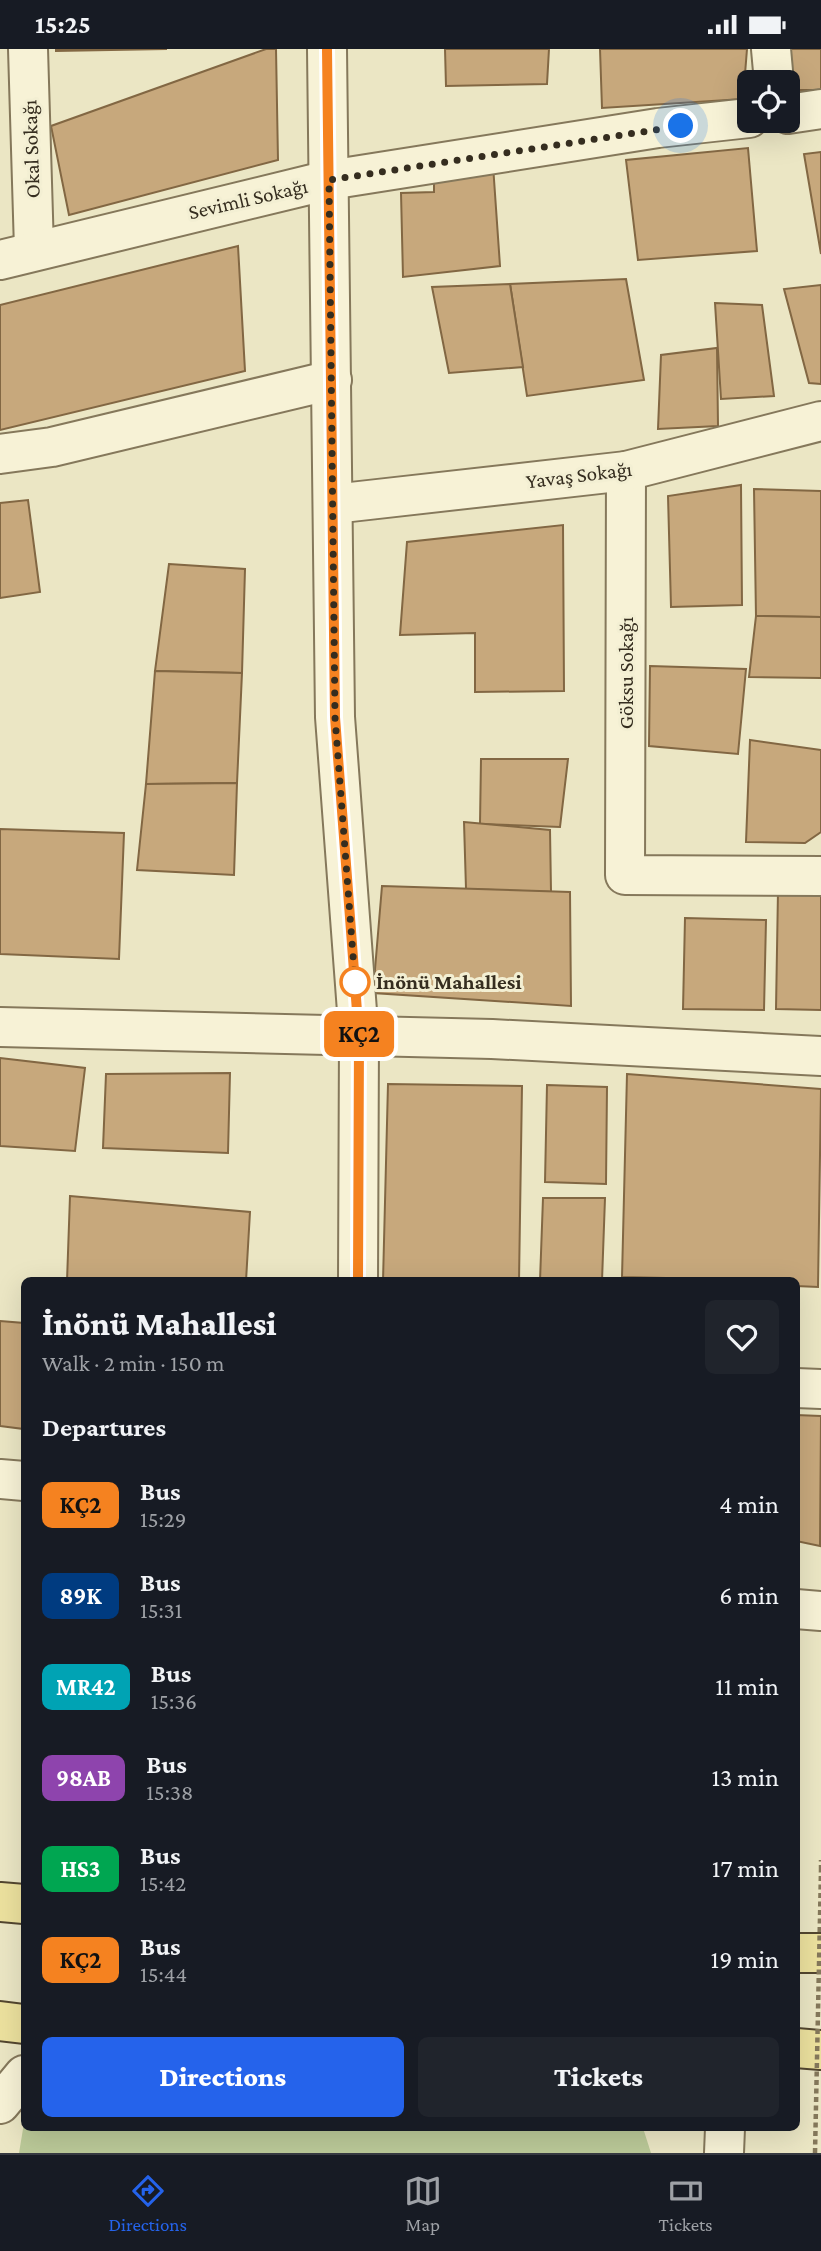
<!DOCTYPE html>
<html lang="en">
<head>
<meta charset="utf-8">
<style>
	:root { --surface:#171b24; --page:#20242c; --text:#f1f3f6; --muted:#9ea1a6; --line:#363941; --accent:#2563eb }
	body { margin:0; font-family:"Crimson Pro",serif; background:var(--page); color:var(--text); height:100vh; display:flex; flex-direction:column; font-size:26px; white-space:nowrap }
	* { box-sizing:border-box; margin:0 }
	p { font-size:23px; color:var(--muted) }
	.icon { flex:none; width:38px; height:38px; fill:none; stroke:currentColor; stroke-width:2; stroke-linecap:round; stroke-linejoin:round }
	.map { position:relative; flex:1; overflow:hidden }
	.details { position:absolute; left:21px; top:1228px; width:779px; height:854px; display:flex; flex-direction:column; background:var(--surface); border-radius:10px; box-shadow:0 7px 28px #0002 }
	.details>* { flex:none }
	.badge { padding:0 14px; border-radius:10px; font-size:24px; line-height:46px }
	.controls { position:absolute; left:737px; top:21px; display:grid; gap:14px }
	.controls a { display:grid; place-items:center; width:63px; height:63px; border-radius:10px; background:var(--surface); box-shadow:0 7px 28px #0002; font-size:35px }
	.you { position:absolute; width:35px; height:35px; margin:-18px; border:5px solid #fff; border-radius:50%; background:#1a73e8; box-shadow:0 0 0 10px #1a73e833 }
	.map>.badge { position:absolute; translate:-50% -50%; box-shadow:0 0 0 4px #fff }
	h2 { padding:0 21px; font-size:26px; line-height:63px }
	.round { display:grid; place-items:center; flex:none; width:74px; height:74px; border-radius:10px; background:var(--page) }
	.summary { display:flex; align-items:center; justify-content:space-between; height:119px; padding:0 21px }
	h1 { font-size:33px; font-weight:800; line-height:52px }
	.action { display:flex; gap:14px; margin-top:auto; padding:14px 21px }
	.action a { flex:1; height:80px; border-radius:10px; background:var(--accent); color:#fff; font-size:28px; font-weight:800; line-height:80px; text-align:center }
	.action a+a { background:var(--page); color:var(--text) }
	ul { padding:0; list-style:none }
	li { display:flex; align-items:center; gap:21px; height:91px; padding:0 21px }
	li div { flex:1 }
	li b { display:block; font-size:26px }
	li em { font-style:normal }
	li .badge { min-width:77px; font-weight:700; text-align:center }
	.status { display:flex; justify-content:space-between; align-items:center; height:49px; padding:0 35px; background:var(--surface); direction:ltr }
	.status svg { height:19px; fill:currentColor }
	.tab-bar { display:flex; justify-content:space-around; align-items:center; height:98px; border-top:2px solid var(--line); background:var(--surface); font-size:19px; color:var(--muted) }
	.tab-bar a { display:grid; justify-items:center; gap:4px }
	.tab-bar .on { color:var(--accent) }
	.map>svg:first-child { display:block }
	.park { fill:#bbc998 }
	.building { fill:#c7a87c; stroke:#826743; stroke-width:2 }
	.lines { fill:none; stroke-linecap:round; stroke-linejoin:round }
	.minor-casing { stroke:#85785b; stroke-width:42 }
	.major-casing { stroke:#53462f; stroke-width:42 }
	.path { stroke:#85785b; stroke-width:4.5; stroke-dasharray:5 3.5; stroke-linecap:butt }
	.minor { stroke:#f7f2d6; stroke-width:38 }
	.major { stroke:#ece19e; stroke-width:38 }
	.path-bridge { stroke:#85785b; stroke-width:4.5; stroke-dasharray:5 3.5; stroke-linecap:butt }
	.line-casing { stroke:#fff; stroke-width:16 }
	.line { stroke:#f58220; stroke-width:10 }
	.walk { stroke:#352d1f; stroke-width:7; stroke-dasharray:0 12.6 }
	.stop-dot { fill:#fff; stroke:#f58220; stroke-width:3.5 }
	.labels { text-anchor:middle; dominant-baseline:central; stroke-width:6; stroke-linejoin:round; paint-order:stroke }
	.street-label { font-size:21px; fill:#352d1f; stroke:#f3efd3 }
	.stop-label { font-size:21px; font-weight:bold; fill:#352d1f; stroke:#f3efd3; text-anchor:start }
</style>
</head>
<body>
<div class="status"><b>15:25</b><svg viewBox="0 0 49 12"><path d="M0 12V9h3v3zM5 12V6h3v6zM10 12V3h3v9zM15 12V0h3v12zM26 1h20v11H26zM47 4h2v5h-2z"/></svg></div>
<div class="map">
<svg width="821" height="2104" viewBox="0 0 821 2104">
	<rect width="100%" height="100%" fill="#ebe6c4"/>
	<path class="park" d="M24 2074V2079H643L651 2104H19Z"/>
	<g class="building">
		<path d="M56 0H167L56 2Z"/>
		<path d="M266 0H276L278 111 69 166 51 77Z"/>
		<path d="M445 0H549L547 35 446 37Z"/>
		<path d="M600 0H747L743 50 602 59Z"/>
		<path d="M786 0H821V41H788Z"/>
		<path d="M748 99 757 202 638 211 626 111Z"/>
		<path d="M821 103V205L804 105Z"/>
		<path d="M493 116 500 217 403 228 401 144 434 143V130Z"/>
		<path d="M238 197 245 322 0 381V256Z"/>
		<path d="M626 230 644 331 527 347 510 235Z"/>
		<path d="M510 235 523 318 449 324 432 238Z"/>
		<path d="M821 236V335L809 334 784 240Z"/>
		<path d="M715 254 762 256 774 347 721 350Z"/>
		<path d="M717 299 718 377 658 380 661 306Z"/>
		<path d="M741 436 742 556 671 558 668 447Z"/>
		<path d="M754 440 821 442V568L756 567Z"/>
		<path d="M28 451 40 543 0 549V454Z"/>
		<path d="M563 476 564 642 475 643V584L400 586 407 493Z"/>
		<path d="M169 515 245 520 242 624 155 622Z"/>
		<path d="M756 567 821 568V629L749 628Z"/>
		<path d="M650 617 746 620 738 705 649 697Z"/>
		<path d="M155 622 242 624 237 734 146 735Z"/>
		<path d="M750 691 821 701V783L805 794 746 793Z"/>
		<path d="M481 710H568L560 778 480 775Z"/>
		<path d="M237 734 234 826 137 821 146 735Z"/>
		<path d="M464 773 550 781 551 843 466 840Z"/>
		<path d="M0 780 124 784 119 910 0 905Z"/>
		<path d="M382 837 570 843 571 957 373 944Z"/>
		<path d="M778 842 821 843V961L776 960Z"/>
		<path d="M685 869 766 871 764 961 683 960Z"/>
		<path d="M0 1009 85 1019 75 1102 0 1097Z"/>
		<path d="M230 1024 228 1104 103 1099 106 1025Z"/>
		<path d="M627 1025 821 1040 818 1238 796 1237V1232L622 1228Z"/>
		<path d="M388 1035 522 1037 519 1232H383Z"/>
		<path d="M547 1036 607 1038 606 1135 545 1133Z"/>
		<path d="M70 1147 250 1163 246 1232H67Z"/>
		<path d="M543 1149H605L602 1232H540Z"/>
		<path d="M0 1272 24 1274V1380L0 1377Z"/>
		<path d="M796 1366 821 1367 820 1497 796 1492Z"/>
	</g>
	<g class="lines">
		<g class="minor-casing">
			<g id="minor">
				<path d="M28 0 34 200"/>
				<path d="M327 0 335 668 359 989 358 1232"/>
				<path d="M771 0 774 33"/>
				<path d="M788 65 821 60"/>
				<path d="M0 211 329 131 658 79 749 69"/>
				<path d="M0 405 52 398 332 331"/>
				<path d="M626 422 625 826 821 827"/>
				<path d="M333 455 626 422 821 372"/>
				<path d="M0 978 492 990 821 1007"/>
				<path d="M796 1339 821 1340"/>
				<path d="M0 1430 24 1432"/>
				<path d="M796 1560 821 1562"/>
				<path d="M0 2055 24 2026"/>
				<path d="M724 2104 725 2079"/>
			</g>
		</g>
		<g class="major-casing">
			<g id="major">
				<path d="M0 1853 24 1855"/>
				<path d="M796 1904H821"/>
				<path d="M0 1972 24 1975"/>
				<path d="M796 1999 821 2001"/>
			</g>
		</g>
		<path class="path" d="M821 1821V1811"/>
		<use href="#minor" class="minor"/>
		<use href="#major" class="major"/>
		<path class="path-bridge" d="M815 2104 821 1821"/>
	</g>
	<g class="lines">
		<g class="line-casing">
			<path id="line" d="M327 0 335 668 359 989 358 1232"/>
		</g>
		<use href="#line" class="line"/>
		<path class="walk" d="M355 933 335 668 329 131 681 77"/>
	</g>
	<circle class="stop-dot" cx="355" cy="933" r="14"/>
	<g class="labels">
		<g class="street-label">
			<text transform="translate(31 100) rotate(-92)">Okal Sokağı</text>
			<text transform="translate(248 150) rotate(-13)">Sevimli Sokağı</text>
			<text transform="translate(579 426) rotate(-7)">Yavaş Sokağı</text>
			<text transform="translate(626 624) rotate(-90)">Göksu Sokağı</text>
		</g>
		<g class="stop-label">
			<text x="376" y="933">İnönü Mahallesi</text>
		</g>
	</g>
</svg>
<div class="controls">
<a><svg class="icon" aria-label="locate" viewBox="0 0 24 24"><circle cx="12" cy="12" r="6"/><path d="M12 2v4M12 18v4M2 12h4M18 12h4"/></svg></a>
</div>
<div class="you" style="left:681px;top:77px"></div>
<b class="badge" style="left:359px;top:985px;background:#f58220;color:#111">KÇ2</b>
<section class="details">
<div class="summary"><div><h1>İnönü Mahallesi</h1><p>Walk · 2 min · 150 m</p></div><a class="round"><svg class="icon" aria-label="heart" viewBox="0 0 24 24"><path d="M12 20l-8-8c-3-5 5-10 8-4 3-6 11-1 8 4z"/></svg></a></div>
<h2>Departures</h2>
<ul>
<li><span class="badge" style="background:#f58220;color:#111">KÇ2</span><div><b>Bus</b><p>15:29</p></div><em>4 min</em></li>
<li><span class="badge" style="background:#003b80;color:#fff">89K</span><div><b>Bus</b><p>15:31</p></div><em>6 min</em></li>
<li><span class="badge" style="background:#00a3b4;color:#fff">MR42</span><div><b>Bus</b><p>15:36</p></div><em>11 min</em></li>
<li><span class="badge" style="background:#8e44ad;color:#fff">98AB</span><div><b>Bus</b><p>15:38</p></div><em>13 min</em></li>
<li><span class="badge" style="background:#00a651;color:#fff">HS3</span><div><b>Bus</b><p>15:42</p></div><em>17 min</em></li>
<li><span class="badge" style="background:#f58220;color:#111">KÇ2</span><div><b>Bus</b><p>15:44</p></div><em>19 min</em></li>
</ul>
<div class="action"><a>Directions</a><a>Tickets</a></div>
</section>
</div>
<nav class="tab-bar">
<a class="on"><svg class="icon" aria-label="directions" viewBox="0 0 24 24"><path d="M12 3l9 9-9 9-9-9zM9 14v-3h6M13 9l2 2-2 2"/></svg>Directions</a>
<a><svg class="icon" aria-label="map" viewBox="0 0 24 24"><path d="M3 6l6-2 6 2 6-2v14l-6 2-6-2-6 2zM9 4v14M15 6v14"/></svg>Map</a>
<a><svg class="icon" aria-label="tickets" viewBox="0 0 24 24"><path d="M3 7h18v10H3zM15 7v10"/></svg>Tickets</a>
</nav>
</body>
</html>
